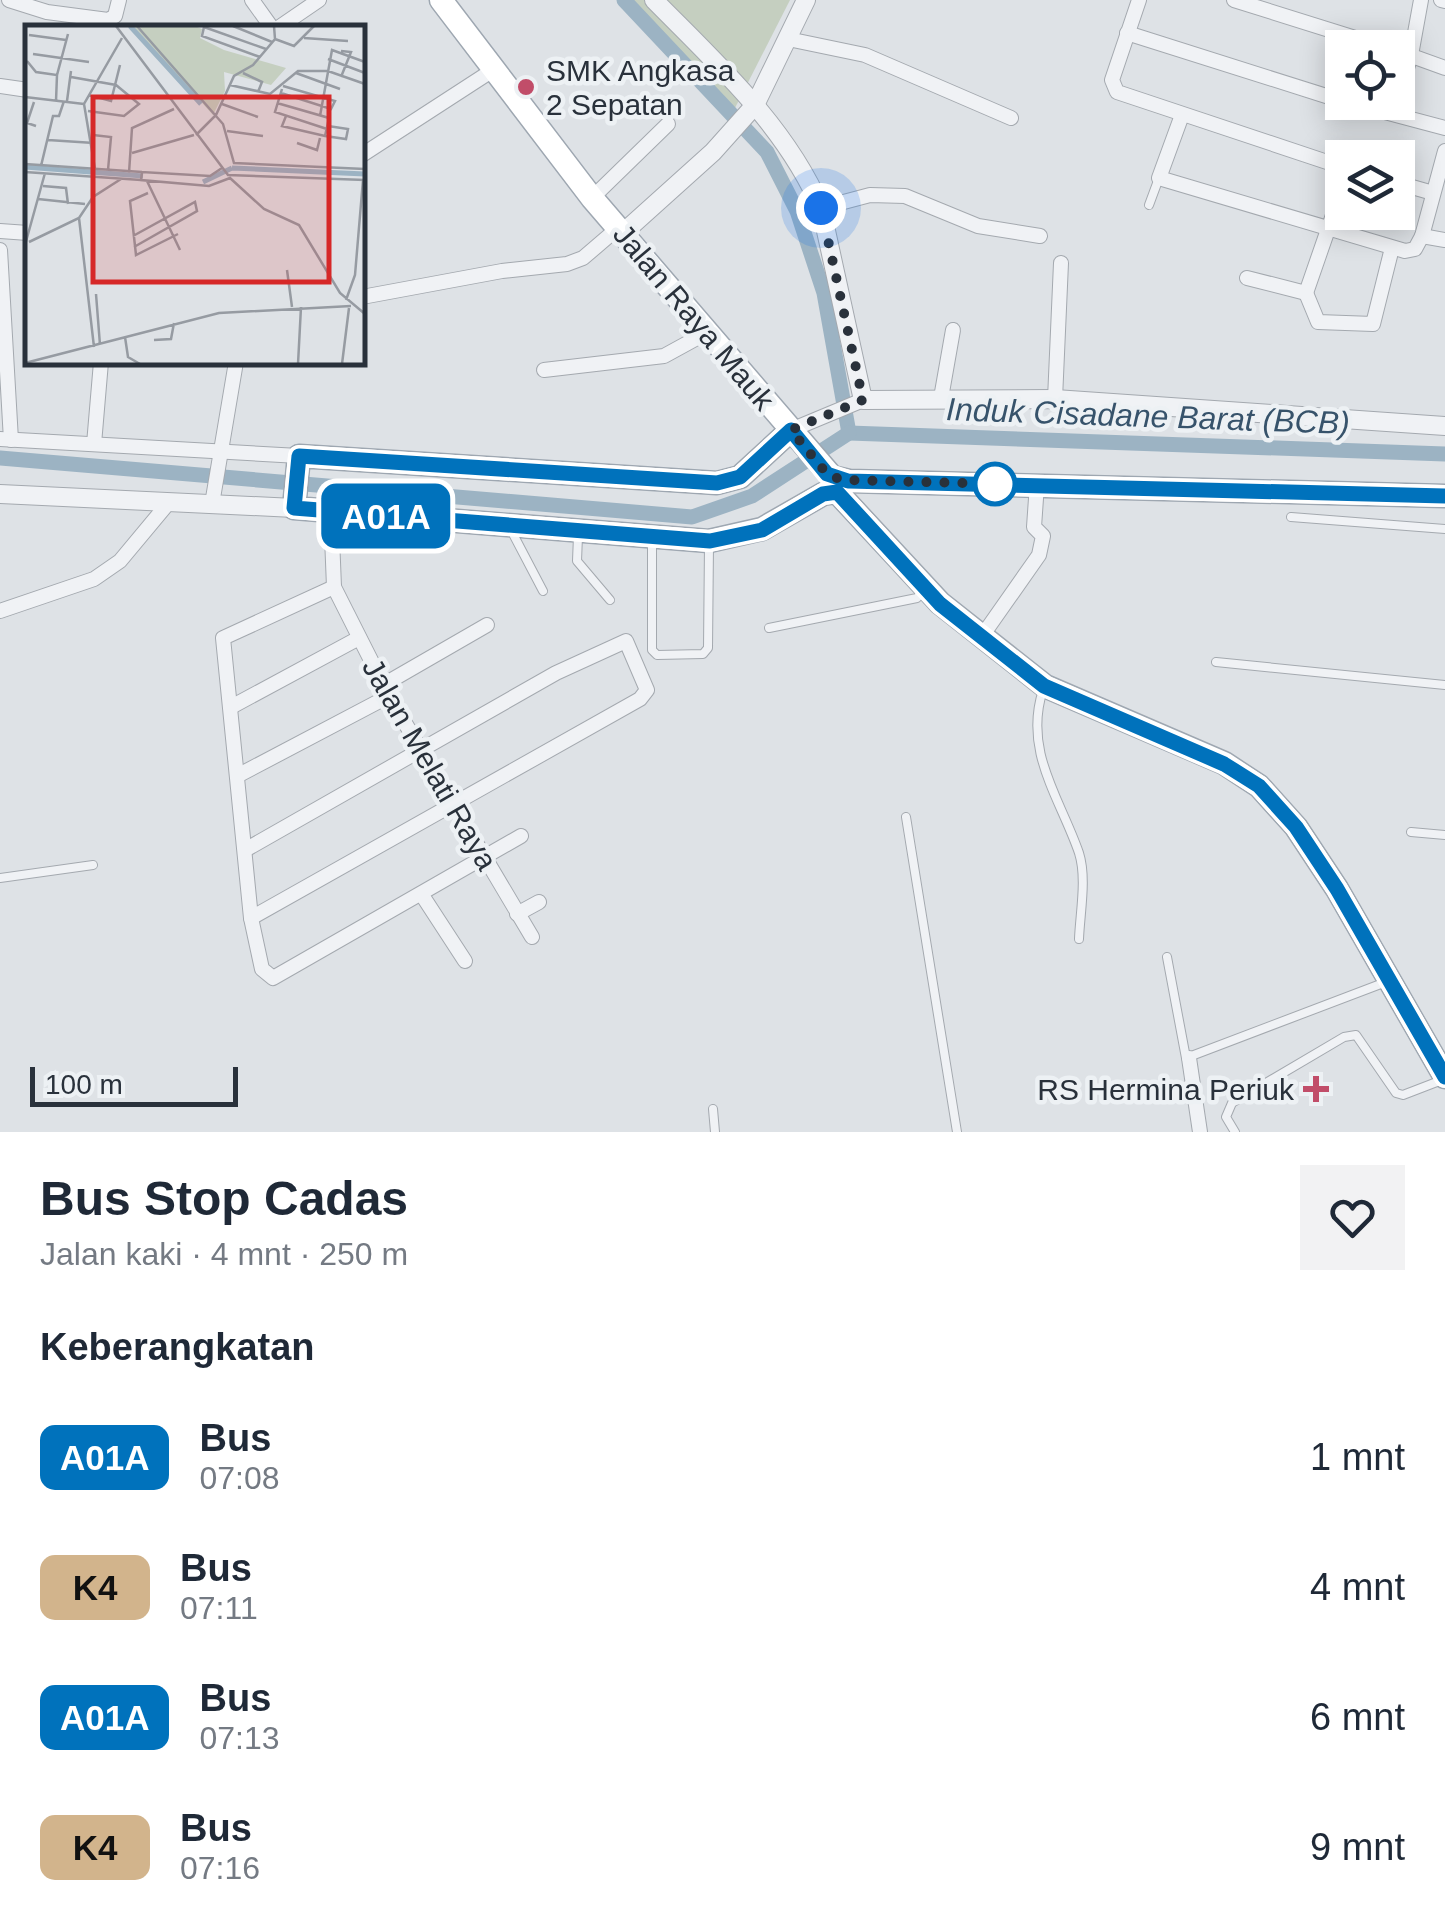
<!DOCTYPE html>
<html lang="id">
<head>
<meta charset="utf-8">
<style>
	:root { --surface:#fff; --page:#f2f2f3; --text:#1f2937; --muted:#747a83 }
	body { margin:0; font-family:Arial,sans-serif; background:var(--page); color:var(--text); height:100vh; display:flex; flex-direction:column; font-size:38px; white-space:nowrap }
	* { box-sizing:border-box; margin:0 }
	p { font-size:32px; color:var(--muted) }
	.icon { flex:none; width:55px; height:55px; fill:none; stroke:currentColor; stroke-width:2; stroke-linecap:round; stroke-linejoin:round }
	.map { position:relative; height:1132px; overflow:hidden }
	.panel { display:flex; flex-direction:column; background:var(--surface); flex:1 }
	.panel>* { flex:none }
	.badge { padding:0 20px; border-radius:15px; font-size:35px; line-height:65px }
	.buttons { position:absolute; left:1325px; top:30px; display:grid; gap:20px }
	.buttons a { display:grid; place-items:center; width:90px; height:90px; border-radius:0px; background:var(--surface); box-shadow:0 5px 25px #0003; font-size:50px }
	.scale { position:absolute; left:30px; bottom:25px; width:208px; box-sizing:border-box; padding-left:10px; border:5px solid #29313b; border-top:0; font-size:28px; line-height:35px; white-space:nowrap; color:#29313b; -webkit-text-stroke:8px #edf1f4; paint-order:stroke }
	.you { position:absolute; width:50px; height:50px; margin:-25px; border:8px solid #fff; border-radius:50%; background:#1a73e8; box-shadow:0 0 0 15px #1a73e833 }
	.map>.badge { position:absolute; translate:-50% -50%; box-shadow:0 0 0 5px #fff }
	h2 { padding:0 40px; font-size:38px; line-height:90px }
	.round { display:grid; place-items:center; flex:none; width:105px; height:105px; border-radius:0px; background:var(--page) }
	.headline { display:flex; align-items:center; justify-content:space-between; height:170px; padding:0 40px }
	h1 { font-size:48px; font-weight:800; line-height:75px }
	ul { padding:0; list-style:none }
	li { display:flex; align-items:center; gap:30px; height:130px; padding:0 40px }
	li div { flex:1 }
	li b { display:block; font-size:38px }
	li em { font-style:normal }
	li .badge { min-width:110px; font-weight:700; text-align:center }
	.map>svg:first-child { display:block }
	.green { fill:#c5cfc0 }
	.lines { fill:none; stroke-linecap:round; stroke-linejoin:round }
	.canal { stroke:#9cb3c3; stroke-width:15 }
	.service-casing { stroke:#a4a9af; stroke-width:10 }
	.minor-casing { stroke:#a4a9af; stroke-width:16 }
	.tertiary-casing { stroke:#a4a9af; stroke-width:20 }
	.primary-casing { stroke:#9ea7b1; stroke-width:25 }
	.service { stroke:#f0f2f5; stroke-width:8 }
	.minor { stroke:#f0f2f5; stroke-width:14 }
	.tertiary { stroke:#f0f2f5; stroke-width:18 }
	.primary { stroke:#fff; stroke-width:22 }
	.line-casing { stroke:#fff; stroke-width:22 }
	.line { stroke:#0072bc; stroke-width:15 }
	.walk { stroke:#29313b; stroke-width:10; stroke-dasharray:0 18 }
	.poi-dot { fill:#c14d69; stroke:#edf1f4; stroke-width:4 }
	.stop-dot { fill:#fff; stroke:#0072bc; stroke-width:5 }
	.labels { text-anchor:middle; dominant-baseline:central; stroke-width:9; stroke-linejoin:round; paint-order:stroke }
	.poi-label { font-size:30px; fill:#29313b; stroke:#edf1f4; text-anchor:start }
	.street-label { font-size:30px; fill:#29313b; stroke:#edf1f4 }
	.water-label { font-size:32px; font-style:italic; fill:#37536b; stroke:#edf1f4 }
	.inset-river { fill:none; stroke:#9cb3c3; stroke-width:5 }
	.inset-road { fill:none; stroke:#969ba2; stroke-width:2.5 }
	.view { fill:#d62828; fill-opacity:0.15; stroke:#d62828; stroke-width:5 }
	.inset-edge { fill:none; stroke:#29313b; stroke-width:5 }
</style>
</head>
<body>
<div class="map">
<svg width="1445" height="1132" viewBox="0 0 1445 1132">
	<rect width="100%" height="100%" fill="#dee2e6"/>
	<path class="green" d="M629 0H790L735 108Z"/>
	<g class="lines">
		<g class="canal">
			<path d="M624 0 767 152 797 211 824 293 849 433"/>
			<path d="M849 433 1445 454"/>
			<path d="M0 458 692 517 752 496 849 433"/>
		</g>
		<g class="service-casing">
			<g id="service">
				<path d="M1149 205 1159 178"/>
				<path d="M1291 517 1445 529"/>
				<path d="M511 530 543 591"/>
				<path d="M578 536 577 561 610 600"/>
				<path d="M652 538V650L657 655 703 654 708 648 709 545"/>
				<path d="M769 628 917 598 924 589"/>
				<path d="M1216 662 1445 685"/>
				<path d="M1043 690C1023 751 1060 798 1079 853 1087 878 1080 913 1079 939"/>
				<path d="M906 817 957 1132"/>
				<path d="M1411 832 1445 835"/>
				<path d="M0 878 93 865"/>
				<path d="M1167 957 1186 1058 1386 982"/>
				<path d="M713 1109 715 1132"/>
				<path d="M1235 1132 1226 1117 1232 1103 1344 1037 1356 1035 1396 1093 1403 1095 1442 1080"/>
			</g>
		</g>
		<g class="minor-casing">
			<g id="minor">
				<path d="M9 0 47 12 108 20 115 16 119 0"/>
				<path d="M252 0 272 28"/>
				<path d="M1139 0 1112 80 1117 92 1342 167"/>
				<path d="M1234 0 1387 48"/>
				<path d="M1441 0 1445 1"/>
				<path d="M278 28 319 0"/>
				<path d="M1127 33 1342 101"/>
				<path d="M788 39 865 55 1011 118"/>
				<path d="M1398 51 1445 68"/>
				<path d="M0 86 28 90"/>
				<path d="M1398 98 1411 55 1421 0"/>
				<path d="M1347 102 1445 128"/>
				<path d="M1182 115 1159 178 1405 251 1415 249 1422 236 1445 151"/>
				<path d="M362 155 493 70"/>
				<path d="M1398 183 1433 193"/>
				<path d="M592 198 668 124"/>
				<path d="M821 208 870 195 905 196 978 226 1040 236"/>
				<path d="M0 231 28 233"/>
				<path d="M1422 236 1445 240"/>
				<path d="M0 250 11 440"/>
				<path d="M1247 278 1306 293"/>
				<path d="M1306 293 1318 322 1373 324 1392 248"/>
				<path d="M1306 293 1342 189"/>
				<path d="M362 297 502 271 567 264 583 258 618 228"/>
				<path d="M544 370 664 356 706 333"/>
				<path d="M941 398 953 330"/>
				<path d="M1055 399 1061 263"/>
				<path d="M791 430 863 400"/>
				<path d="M0 439 299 456"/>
				<path d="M94 444 101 362"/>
				<path d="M212 504 236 362"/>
				<path d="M331 512 334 587 389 696 532 937"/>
				<path d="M334 587 223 638 251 918 262 969 273 978 521 836"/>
				<path d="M0 611 94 579 120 561 170 501"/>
				<path d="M980 639 1039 555 1043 536 1034 527 1037 484"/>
				<path d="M383 685 487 625"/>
				<path d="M231 707 359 638"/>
				<path d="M237 776 389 696"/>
				<path d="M245 850 556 673 626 641 647 690 640 699 251 918"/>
				<path d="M422 895 465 961"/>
				<path d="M517 914 539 902"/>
				<path d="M1189 1058 1200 1132"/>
			</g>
		</g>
		<g class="tertiary-casing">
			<g id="tertiary">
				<path d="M654 0C716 63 786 126 821 208L863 400 1055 399 1445 426"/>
				<path d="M623 233 713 152 755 105 806 0"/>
				<path d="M0 494 294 508"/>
			</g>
		</g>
		<g class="primary-casing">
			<g id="primary">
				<path d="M441 0 592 198 832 477 849 481 1445 496"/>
				<path d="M791 430 740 477 717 483 299 456 294 508 709 541 762 529 823 494 837 492 940 603 1045 686 1224 763 1259 786 1296 827 1337 889 1445 1077"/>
			</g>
		</g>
		<use href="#service" class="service"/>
		<use href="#minor" class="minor"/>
		<use href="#tertiary" class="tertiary"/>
		<use href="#primary" class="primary"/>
	</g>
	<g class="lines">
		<g class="line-casing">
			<path id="line" d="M1445 496 848 481 827 474 791 430 740 477 717 483 299 456 294 508 710 541 762 530 823 494 837 492 940 604 1044 686 1224 764 1259 786 1296 827 1337 889 1445 1077"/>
		</g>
		<use href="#line" class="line"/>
		<path class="walk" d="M821 208 863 400 791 430 827 474 842 480 1001 484H995"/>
	</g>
	<g class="poi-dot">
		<circle cx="526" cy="87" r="10"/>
		<path d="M1311 1074h10v10h10v10h-10v10h-10v-10h-10v-10h10z"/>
	</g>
	<circle class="stop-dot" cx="995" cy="484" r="20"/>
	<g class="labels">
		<g class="poi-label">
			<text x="546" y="70">SMK Angkasa<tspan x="546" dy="34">2 Sepatan</tspan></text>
			<text x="1294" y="1089" text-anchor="end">RS Hermina Periuk</text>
		</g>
		<g class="street-label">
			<text transform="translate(694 317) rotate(50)">Jalan Raya Mauk</text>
			<text transform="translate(430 764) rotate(60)">Jalan Melati Raya</text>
		</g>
		<g class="water-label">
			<text transform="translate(1148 416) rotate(2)">Induk Cisadane Barat (BCB)</text>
		</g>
	</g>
	<g transform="translate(25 25)">
		<rect width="340" height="340" fill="#dee2e6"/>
		<path d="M108 1H170L177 4 175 13 199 25 261 43 246 60 199 47 200 66 188 90Z" fill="#c5cfc0"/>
		<path class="inset-river" d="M105 1 176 79M0 142 118 151M207 143 340 149M178 157 207 143"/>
		<path class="inset-road" d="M91 1 203 150 340 155M112 1 198 99 209 138 340 144M208 1 247 17M179 2 177 11 235 32M179 2 241 24M4 10 41 15M279 13 323 16M250 14 269 21 289 1M8 29 64 37M303 34 340 48M2 36 11 47 32 50 31 76M218 48 237 57 233 67M271 48 315 64M32 50 43 9M46 52 91 60 114 79 99 91 63 86M316 52 326 27 316 26M205 60 245 69 273 46H303L340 59M257 64 250 87 302 104M256 68 306 84 310 76 258 61M64 70 86 76 95 40M0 72 59 79M42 76 46 46M9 77 2 98 11 101M252 78 304 93 300 111 257 101 261 91M197 79 233 92M295 91 307 25 340 37M202 106 238 111M68 110 86 112 83 145M171 110 191 90 209 51 228 40 250 14 249 1M300 111 321 114 323 104 303 101M23 115 69 118M272 118 292 125 295 113M107 128 169 110M0 139 117 147M16 141 28 91H34L39 76M197 143 185 151 117 147 116 155 184 161 205 153 239 184 274 200 315 268 340 289M70 144 59 79 97 13M0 147 116 155M104 148 107 103 149 84M122 156 155 225M18 161 41 163 43 179M123 168 105 176 111 230 153 209M13 174 60 179M54 193 69 322M108 211 170 177 172 186 109 222M4 217 54 193 68 172 96 154M0 220 20 148M262 245 267 282M71 269 75 320M321 275 330 250 338 155M100 312 103 332 115 339M129 315 146 314 149 298M0 338 194 288 326 281M273 339 276 282M317 339 324 283"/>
		<path class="view" d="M68 72H304V257H68Z"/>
		<rect width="340" height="340" class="inset-edge"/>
	</g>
</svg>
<div class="buttons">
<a><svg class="icon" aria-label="locate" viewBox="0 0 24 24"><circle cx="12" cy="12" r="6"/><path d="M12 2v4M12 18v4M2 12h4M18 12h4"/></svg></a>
<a><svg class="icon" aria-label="layers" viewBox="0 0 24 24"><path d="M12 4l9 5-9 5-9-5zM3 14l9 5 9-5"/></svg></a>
</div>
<div class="scale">100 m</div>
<div class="you" style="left:821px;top:208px"></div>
<b class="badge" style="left:386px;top:516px;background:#0072bc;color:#fff">A01A</b>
</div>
<section class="panel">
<div class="headline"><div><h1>Bus Stop Cadas</h1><p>Jalan kaki · 4 mnt · 250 m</p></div><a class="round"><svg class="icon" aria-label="heart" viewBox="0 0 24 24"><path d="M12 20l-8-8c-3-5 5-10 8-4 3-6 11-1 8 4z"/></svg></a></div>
<h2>Keberangkatan</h2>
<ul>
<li><span class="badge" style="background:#0072bc;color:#fff">A01A</span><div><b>Bus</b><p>07:08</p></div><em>1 mnt</em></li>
<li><span class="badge" style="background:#d2b48c;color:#111">K4</span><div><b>Bus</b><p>07:11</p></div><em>4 mnt</em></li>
<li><span class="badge" style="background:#0072bc;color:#fff">A01A</span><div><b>Bus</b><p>07:13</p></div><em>6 mnt</em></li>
<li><span class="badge" style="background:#d2b48c;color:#111">K4</span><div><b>Bus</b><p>07:16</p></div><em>9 mnt</em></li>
</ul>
</section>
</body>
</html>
